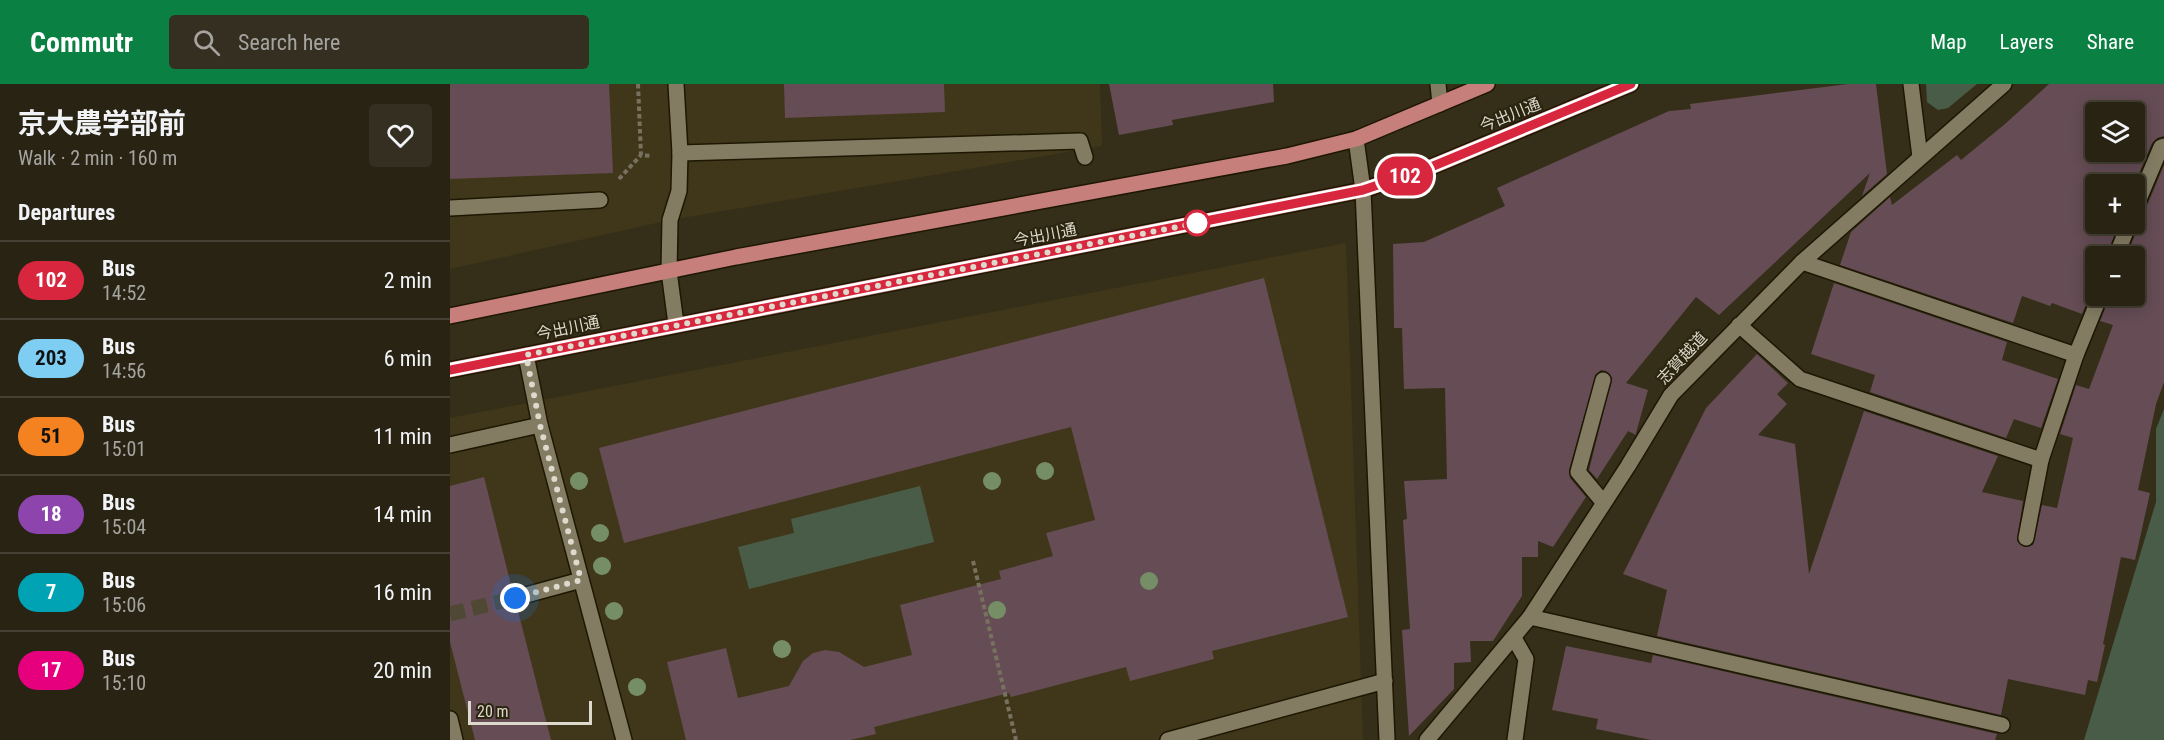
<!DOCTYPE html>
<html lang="en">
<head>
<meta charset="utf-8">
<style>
	:root { --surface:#282313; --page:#342f21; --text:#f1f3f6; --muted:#a5a4a0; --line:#444033; --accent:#0b8043 }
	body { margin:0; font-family:"Roboto Condensed","Noto Sans JP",sans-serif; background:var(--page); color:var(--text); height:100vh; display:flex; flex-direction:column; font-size:22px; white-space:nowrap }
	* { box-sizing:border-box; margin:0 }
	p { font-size:20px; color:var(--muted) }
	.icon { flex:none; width:33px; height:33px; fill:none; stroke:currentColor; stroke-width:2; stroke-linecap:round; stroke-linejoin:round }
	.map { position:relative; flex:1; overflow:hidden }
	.drawer { display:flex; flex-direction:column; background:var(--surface); width:450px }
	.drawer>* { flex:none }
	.badge { padding:0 12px; border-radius:20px; font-size:21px; line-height:39px }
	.tools { position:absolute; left:1635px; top:18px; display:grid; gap:12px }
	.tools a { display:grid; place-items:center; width:60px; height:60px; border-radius:6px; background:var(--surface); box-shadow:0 3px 15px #0003,0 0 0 2px var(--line); font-size:30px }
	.scale { position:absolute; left:18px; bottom:15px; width:124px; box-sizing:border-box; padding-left:6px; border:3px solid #ddd9cc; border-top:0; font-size:16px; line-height:21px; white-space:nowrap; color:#ddd9cc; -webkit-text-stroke:4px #2b250f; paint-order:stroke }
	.you { position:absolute; width:30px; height:30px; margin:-15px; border:4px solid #fff; border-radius:50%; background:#1a73e8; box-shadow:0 0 0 9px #1a73e833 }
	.map>.badge { position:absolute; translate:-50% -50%; box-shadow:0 0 0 3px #fff }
	h2 { padding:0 18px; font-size:22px; line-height:54px }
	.round { display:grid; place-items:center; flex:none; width:63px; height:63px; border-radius:6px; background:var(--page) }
	.head { display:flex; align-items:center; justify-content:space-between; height:102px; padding:0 18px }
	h1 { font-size:28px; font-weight:700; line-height:45px }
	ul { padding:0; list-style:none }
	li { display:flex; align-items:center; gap:18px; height:78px; padding:0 18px; border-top:2px solid var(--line) }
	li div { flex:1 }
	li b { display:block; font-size:22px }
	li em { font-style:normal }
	li .badge { min-width:66px; font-weight:700; text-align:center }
	header { display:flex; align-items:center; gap:36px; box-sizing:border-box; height:84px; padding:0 30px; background:var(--accent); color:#fff }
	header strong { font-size:28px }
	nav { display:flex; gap:33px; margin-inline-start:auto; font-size:21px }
	.search { width:420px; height:54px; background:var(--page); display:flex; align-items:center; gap:15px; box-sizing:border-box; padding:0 21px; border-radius:6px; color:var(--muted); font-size:22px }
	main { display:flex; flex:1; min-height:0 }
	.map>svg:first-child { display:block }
	.built { fill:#40371a }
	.green { fill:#495c47 }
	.building { fill:#654c55; fill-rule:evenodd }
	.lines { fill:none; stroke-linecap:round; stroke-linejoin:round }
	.minor-tunnel { stroke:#4e4834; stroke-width:15; stroke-dasharray:15 8; stroke-linecap:butt }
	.minor-casing { stroke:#1d1703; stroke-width:18 }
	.major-casing { stroke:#1d1703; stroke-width:18 }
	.path { stroke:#77715f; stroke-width:4; stroke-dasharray:4.5 3; stroke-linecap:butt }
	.minor { stroke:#837c63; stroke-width:15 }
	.major { stroke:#c67f7a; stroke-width:15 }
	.tree { fill:#758e65 }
	.line-casing { stroke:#fff; stroke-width:14 }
	.line { stroke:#d7263d; stroke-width:9 }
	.walk { stroke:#ddd9cc; stroke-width:6; stroke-dasharray:0 10.8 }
	.stop-dot { fill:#fff; stroke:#d7263d; stroke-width:3 }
	.labels { text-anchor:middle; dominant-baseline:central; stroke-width:4.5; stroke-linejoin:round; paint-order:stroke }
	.street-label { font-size:16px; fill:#ddd9cc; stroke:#2b250f }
</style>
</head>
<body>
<header>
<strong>Commutr</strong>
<div class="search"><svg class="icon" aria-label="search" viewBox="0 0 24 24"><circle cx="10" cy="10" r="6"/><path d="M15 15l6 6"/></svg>Search here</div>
<nav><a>Map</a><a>Layers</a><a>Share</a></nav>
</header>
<main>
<section class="drawer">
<div class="head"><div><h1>京大農学部前</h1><p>Walk · 2 min · 160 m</p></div><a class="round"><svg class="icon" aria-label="heart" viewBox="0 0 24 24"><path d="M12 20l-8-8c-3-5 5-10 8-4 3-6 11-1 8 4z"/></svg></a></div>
<h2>Departures</h2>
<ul>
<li><span class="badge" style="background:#d7263d;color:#fff">102</span><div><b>Bus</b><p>14:52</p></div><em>2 min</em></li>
<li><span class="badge" style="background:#7ecef4;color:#111">203</span><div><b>Bus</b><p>14:56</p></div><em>6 min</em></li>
<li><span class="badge" style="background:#f58220;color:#111">51</span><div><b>Bus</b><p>15:01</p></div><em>11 min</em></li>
<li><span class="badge" style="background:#8e44ad;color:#fff">18</span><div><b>Bus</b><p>15:04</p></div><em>14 min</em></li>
<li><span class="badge" style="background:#00a3b4;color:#fff">7</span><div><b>Bus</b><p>15:06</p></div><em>16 min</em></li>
<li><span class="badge" style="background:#e6007e;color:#fff">17</span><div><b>Bus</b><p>15:10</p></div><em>20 min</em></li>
</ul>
</section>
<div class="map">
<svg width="1714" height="656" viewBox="0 0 1714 656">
	<rect width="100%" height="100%" fill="#352f19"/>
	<g class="built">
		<path d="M0 0H650L652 62 220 136 0 185Z"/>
		<path d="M896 159 913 656H0V334Z"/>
	</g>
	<g class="green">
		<path d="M1476 0H1527L1498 24 1488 26 1477 18Z"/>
		<path d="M1714 325V656H1634L1706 418V345Z"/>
		<path d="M470 402 484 458 299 505 288 463 344 449 341 435Z"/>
	</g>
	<g class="building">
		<path d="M0 0H159L163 89 0 95Z"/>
		<path d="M334 0H494L495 28 335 34Z"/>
		<path d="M659 0H823L824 18 722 36 723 41 669 51Z"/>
		<path d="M1398 0H1426L1437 90 1412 112 1420 89 1269 231 1246 213 1176 299 1198 306 1186 349V351L1178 347 1147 395 1139 386 1162 294 1156 287 1151 286 1146 290 1119 386 1120 394 1136 413 1103 463 1088 457V473H1072V512L1043 557H1020L1021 578 1004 579V605L959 652 952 546 960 545 953 436 957 435 954 397 997 395 995 304 954 305 952 244H944L943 160 974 158 1055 122 1047 104 1219 27 1241 25 1240 20Z"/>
		<path d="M1599 0H1714V52L1707 54 1702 59 1684 101 1646 100V140H1669L1656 172H1646V204L1641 208 1632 230 1602 219 1600 222 1572 212 1563 239 1390 181 1401 148 1440 113 1442 121 1507 71 1511 76 1555 40ZM1646 28H1684V68H1646Z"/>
		<path d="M1714 81V298L1706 320 1688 406 1700 409 1685 476 1671 473 1653 560 1655 561 1647 598 1638 596 1635 611 1558 595 1551 631 1207 552 1217 506 1173 490 1256 324 1307 270 1338 299 1327 310 1337 320 1308 351 1345 360 1359 490 1414 327 1548 372 1532 408 1573 417 1567 457 1574 463 1583 461 1592 421 1607 424 1623 354 1610 350 1626 301 1639 305 1663 241 1650 237 1660 212H1684V172H1676L1688 144V136L1693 131Z"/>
		<path d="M814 194 898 533 762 567 764 575 680 597 676 583 561 613 559 609 424 643 426 650 400 656H236L217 578 276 564 288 614 339 602 353 577 363 569 375 566 389 568 414 583 462 571 450 521 551 495 549 487 603 472 596 449 645 436 621 343 174 459 149 364Z"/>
		<path d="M1384 199 1557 258 1552 276 1608 295 1591 344 1564 335 1556 354 1420 308 1425 291 1361 270Z"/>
		<path d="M34 393 62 505 58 508 56 516 59 521 67 523 101 656H25L0 558V402Z"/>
		<path d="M1116 562 1201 579 1203 571 1547 650 1545 656H1201L1146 645 1148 635 1102 626Z"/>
	</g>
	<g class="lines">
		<path class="minor-tunnel" d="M0 530 65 514"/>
		<g class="minor-casing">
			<g id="minor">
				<path d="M226 0 230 69 229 107 220 136 219 187 226 240"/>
				<path d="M988 0 990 20"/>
				<path d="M1461 0 1470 73"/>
				<path d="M906 55 913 106 937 656"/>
				<path d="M230 69 630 57 635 73"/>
				<path d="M0 124 150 116"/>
				<path d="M1684 127 1711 63 1714 62"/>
				<path d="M1666 172 1679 140"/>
				<path d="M1352 178 1626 271"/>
				<path d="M1289 241 1350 295 1591 376"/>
				<path d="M76 271 90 341 174 656"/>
				<path d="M1153 296 1128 388 1153 418"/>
				<path d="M0 361 90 341"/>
				<path d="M1576 454 1591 376 1626 271 1650 212"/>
				<path d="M65 514 131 496"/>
				<path d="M1080 533 1552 641"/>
				<path d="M1064 554 1076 575 1065 656"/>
				<path d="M0 635 5 656"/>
				<path d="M718 656 935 597"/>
				<path d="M977 656 1080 533 1178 382 1221 311 1352 178 1554 0"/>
			</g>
		</g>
		<g class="major-casing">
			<g id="major">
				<path d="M0 232 286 173 837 72 906 55 1037 0"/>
				<path d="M0 286 913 106 981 83 1181 0"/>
			</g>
		</g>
		<g class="path">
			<path d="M188 0 191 71 201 72"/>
			<path d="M169 95 191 71"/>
			<path d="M523 477 566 656"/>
		</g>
		<use href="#minor" class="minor"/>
		<use href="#major" class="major"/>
	</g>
	<g class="tree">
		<circle cx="595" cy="387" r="9"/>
		<circle cx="129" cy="397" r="9"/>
		<circle cx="542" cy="397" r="9"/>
		<circle cx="150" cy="449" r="9"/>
		<circle cx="152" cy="482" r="9"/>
		<circle cx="699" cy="497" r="9"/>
		<circle cx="547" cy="526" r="9"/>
		<circle cx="164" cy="527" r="9"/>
		<circle cx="332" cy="565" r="9"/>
		<circle cx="187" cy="603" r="9"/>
	</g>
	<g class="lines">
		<g class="line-casing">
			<path id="line" d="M0 286 913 106 981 83 1181 0"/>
		</g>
		<use href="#line" class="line"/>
		<path class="walk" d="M65 514 131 496 90 341 76 271 747 139"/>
	</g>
	<circle class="stop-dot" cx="747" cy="139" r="12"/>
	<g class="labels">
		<g class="street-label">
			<text transform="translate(1060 31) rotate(-22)">今出川通</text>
			<text transform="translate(595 151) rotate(-11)">今出川通</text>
			<text transform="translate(118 244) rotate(-12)">今出川通</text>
			<text transform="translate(1232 274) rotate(-47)">志賀越道</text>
		</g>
	</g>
</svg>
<div class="tools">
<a><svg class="icon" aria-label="layers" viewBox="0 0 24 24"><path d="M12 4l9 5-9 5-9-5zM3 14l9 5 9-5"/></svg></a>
<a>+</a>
<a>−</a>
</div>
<div class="scale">20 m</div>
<div class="you" style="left:65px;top:514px"></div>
<b class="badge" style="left:955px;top:92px;background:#d7263d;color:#fff">102</b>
</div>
</main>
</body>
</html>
